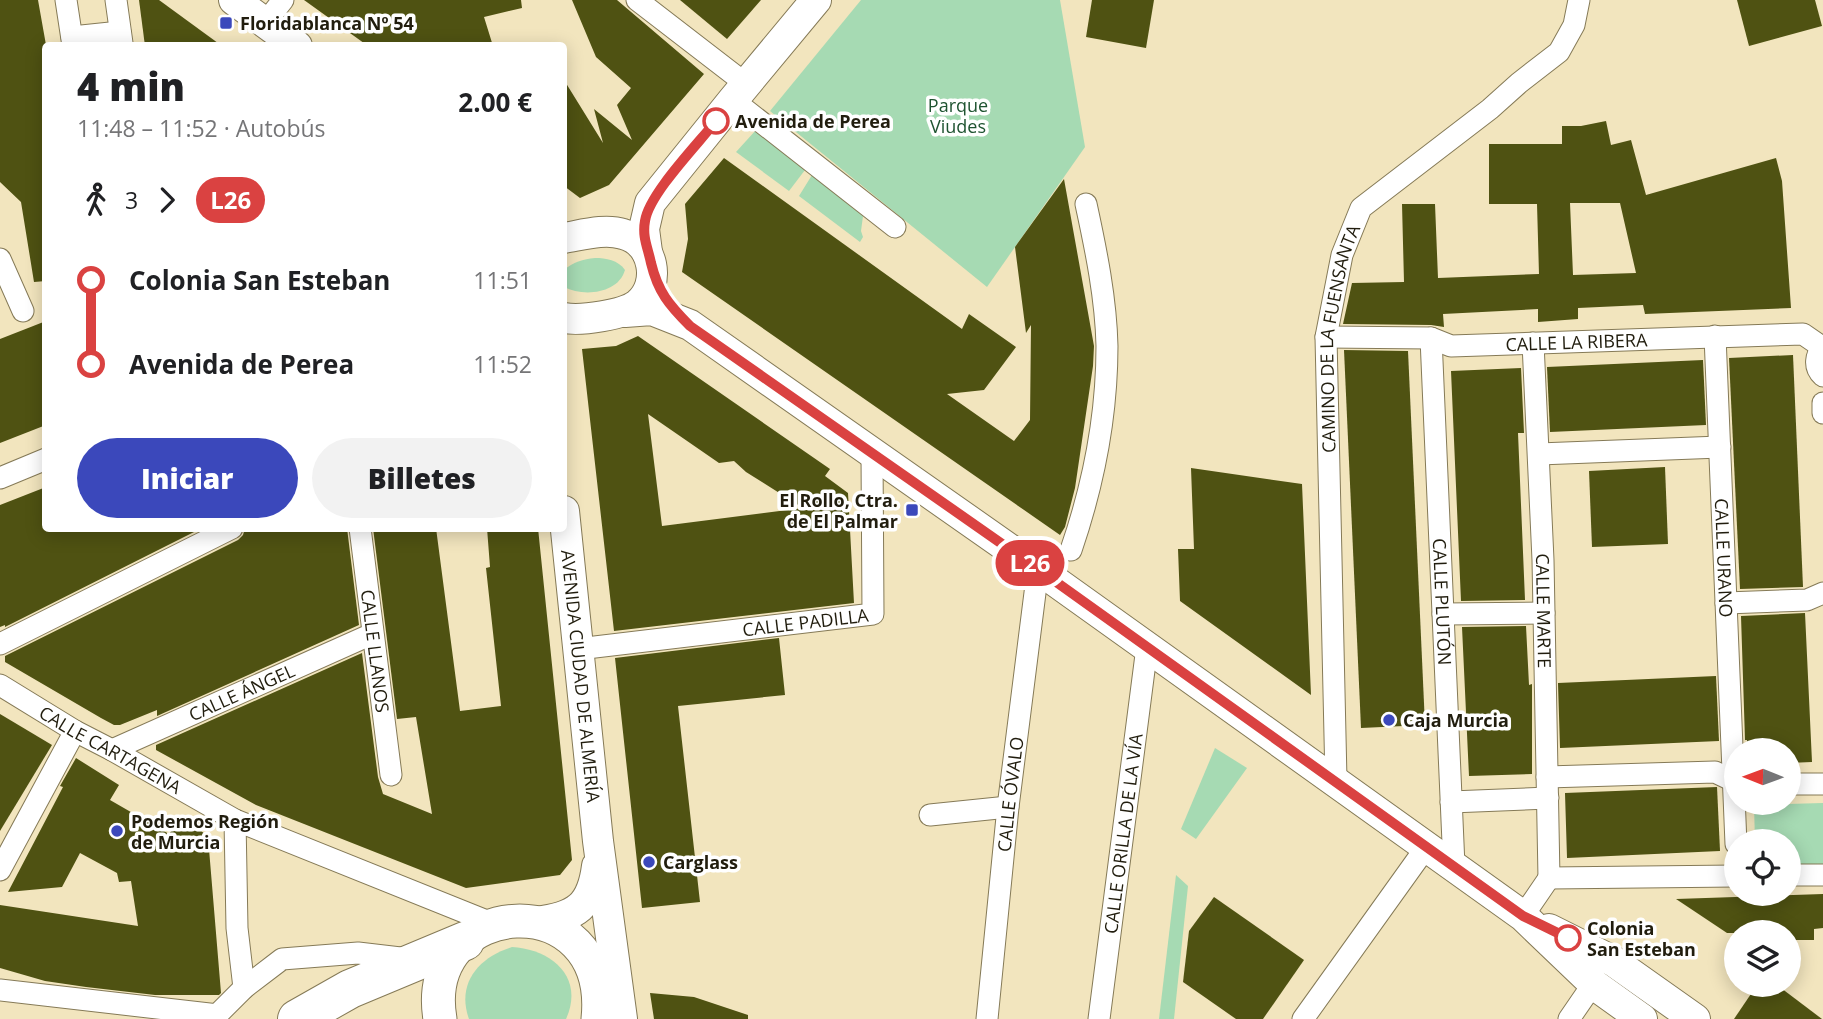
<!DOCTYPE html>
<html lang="es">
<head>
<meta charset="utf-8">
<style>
	:root { --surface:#fff; --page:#f2f2f2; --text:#202124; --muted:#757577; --accent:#3b48bb }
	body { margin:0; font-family:"Open Sans",sans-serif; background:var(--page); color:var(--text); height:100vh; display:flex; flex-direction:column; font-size:26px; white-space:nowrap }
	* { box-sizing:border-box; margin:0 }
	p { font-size:23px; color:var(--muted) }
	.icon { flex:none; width:38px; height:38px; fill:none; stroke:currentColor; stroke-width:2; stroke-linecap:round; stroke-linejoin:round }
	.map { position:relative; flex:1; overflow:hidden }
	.drawer { position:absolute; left:42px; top:42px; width:525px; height:490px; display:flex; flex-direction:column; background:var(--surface); border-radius:7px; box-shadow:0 4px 18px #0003 }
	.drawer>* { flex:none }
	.badge { padding:0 14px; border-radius:23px; font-size:24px; line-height:46px }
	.needle { width:46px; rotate:271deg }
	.tools { position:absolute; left:1724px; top:738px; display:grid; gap:14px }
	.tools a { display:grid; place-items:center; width:77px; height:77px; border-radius:50%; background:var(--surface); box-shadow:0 4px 18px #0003; font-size:35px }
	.map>.badge { position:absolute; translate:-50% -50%; box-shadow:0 0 0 4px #fff }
	.legs { display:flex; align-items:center; gap:10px; height:77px; padding:0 35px; font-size:23px }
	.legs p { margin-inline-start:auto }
	.head { display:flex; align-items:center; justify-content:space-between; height:119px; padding:0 35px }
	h1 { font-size:38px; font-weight:800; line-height:52px }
	.cta { display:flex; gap:14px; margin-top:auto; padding:14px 35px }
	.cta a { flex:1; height:80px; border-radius:42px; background:var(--accent); color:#fff; font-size:28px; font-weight:800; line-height:80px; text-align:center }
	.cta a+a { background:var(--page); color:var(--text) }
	ul { padding:0 35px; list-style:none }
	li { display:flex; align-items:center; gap:24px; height:84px; font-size:26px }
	li i { display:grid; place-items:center; width:10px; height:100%; margin:0 9px; background:currentColor }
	li i::after { content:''; width:18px; height:18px; margin:-9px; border:5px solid; border-radius:50%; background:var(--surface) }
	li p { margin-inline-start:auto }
	li:first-child i { background:linear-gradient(#0000 50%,currentColor 0) }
	li:last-child i { background:linear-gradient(currentColor 50%,#0000 0) }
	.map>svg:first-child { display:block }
	.green { fill:#a6dab3 }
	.building { fill:#4f5212; fill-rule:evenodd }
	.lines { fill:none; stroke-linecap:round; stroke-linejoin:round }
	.street-casing { stroke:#857a57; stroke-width:23 }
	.secondary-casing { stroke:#857a57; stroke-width:32 }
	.primary-casing { stroke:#857a57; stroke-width:35 }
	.highway-casing { stroke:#857a57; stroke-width:40 }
	.street { stroke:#fff; stroke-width:21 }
	.secondary { stroke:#fff; stroke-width:30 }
	.primary { stroke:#fff; stroke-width:33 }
	.highway { stroke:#fff; stroke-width:38 }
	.line-1-casing { stroke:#fff; stroke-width:16 }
	.line-1 { stroke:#da4241; stroke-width:10 }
	.poi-dot { fill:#3b48bb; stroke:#fff; stroke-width:2.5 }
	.stop-1-dot { fill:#fff; stroke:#da4241; stroke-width:3.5 }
	.labels { text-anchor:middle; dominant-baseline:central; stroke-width:7; stroke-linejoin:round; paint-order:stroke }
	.poi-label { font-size:18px; font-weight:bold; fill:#211d0e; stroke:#fff; text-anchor:start }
	.park-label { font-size:18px; fill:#1e5330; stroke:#fff }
	.stop-label { font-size:18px; font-weight:bold; fill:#211d0e; stroke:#fff; text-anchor:start }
	.street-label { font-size:18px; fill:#211d0e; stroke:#fff }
</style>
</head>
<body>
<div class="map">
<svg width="1823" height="1019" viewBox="0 0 1823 1019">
	<rect width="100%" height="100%" fill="#f2e5be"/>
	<g class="green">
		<path d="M861 0H1060L1085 147 987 287 770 111Z"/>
		<path d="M756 130 805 170 789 191 736 152Z"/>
		<path d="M812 175 863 216 861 231 863 237 860 242 799 196Z"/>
		<path d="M595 258C606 258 618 260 625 270 618 294 583 297 564 287V270C573 262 583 259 595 258Z"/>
		<path d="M1215 748 1247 768 1196 839 1181 829Z"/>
		<path d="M1823 803V867L1789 868 1788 842H1755L1754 805Z"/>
		<path d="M1176 875 1188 886 1174 1019H1159Z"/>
		<path d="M512 947C551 949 585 977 566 1019H469C456 983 479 957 512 947Z"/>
	</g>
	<g class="building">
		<path d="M0 0H38L46 45V281L34 282 21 202 0 182Z"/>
		<path d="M139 0H159L222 46H145Z"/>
		<path d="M304 0H521L522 8 484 17 493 46H368Z"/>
		<path d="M572 0H617L704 74 609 185 580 198 564 186V80L603 143 594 109 632 140 617 105 631 88 596 57Z"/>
		<path d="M680 0H761L727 39Z"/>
		<path d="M1092 0H1154L1146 48 1086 37Z"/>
		<path d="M1737 0H1815L1822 26 1749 46Z"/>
		<path d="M1606 121 1611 145 1631 140 1646 195 1776 158 1782 181 1791 308 1645 314 1643 305 1578 308V319L1538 322V309L1443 314 1444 327 1431 325 1343 324 1352 283 1404 282 1402 204H1435L1438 278 1539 274 1537 204H1489V144H1562V126H1581ZM1570 203H1620L1636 273 1573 275Z"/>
		<path d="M724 158 962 329 969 314 1016 347 984 390 947 394 1014 441 1030 420 1031 325 1026 333 1015 247 1064 179 1094 346 1093 366 1075 488 1065 527 1060 535 682 272 688 239 685 204Z"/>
		<path d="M46 321V425L0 443V339Z"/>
		<path d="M638 336 830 469 825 476 848 493 854 603 614 631 582 349 616 346ZM648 414 719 463 734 461 746 472 803 508 662 526Z"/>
		<path d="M1344 350 1408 351 1425 725 1361 728Z"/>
		<path d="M1793 355 1803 587 1740 589 1729 358Z"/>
		<path d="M1703 360 1706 425 1550 432 1547 367Z"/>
		<path d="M1521 368 1524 433H1518L1525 600 1461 601 1451 371Z"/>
		<path d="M1665 467 1668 544 1592 547 1589 471Z"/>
		<path d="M1191 468 1302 484 1311 695 1180 601 1178 549H1194Z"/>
		<path d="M46 487V528H202L5 627V625L0 627V505Z"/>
		<path d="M245 528H347L359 625 157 716V710L120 725H114L101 718 5 662V656L238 540 243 535Z"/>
		<path d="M373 528H436L460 711 501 706 486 568 490 567 487 528H538L572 860 560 875 466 888 256 805 156 750V745L362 653 378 777 383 794 432 814 416 717 397 719Z"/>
		<path d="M1805 613 1812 762 1788 763V751H1747V740H1745L1741 616Z"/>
		<path d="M1526 626 1529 685 1532 684V774L1469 776 1462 627Z"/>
		<path d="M779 638 785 695 678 706 700 902 642 908 615 658Z"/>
		<path d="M1716 676 1719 741 1560 748 1558 683Z"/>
		<path d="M0 714 52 745 0 831Z"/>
		<path d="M76 758 119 785 110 800 169 834 180 819 204 833 209 849 221 993 219 995H155L86 987 45 981 0 968V905L138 926 131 881 119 882 117 873 80 853 62 887 8 892 63 787 60 786Z"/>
		<path d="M1717 787 1720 851 1567 858 1565 793Z"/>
		<path d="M1823 894V928L1814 929V940H1788V933H1727L1676 899Z"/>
		<path d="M1214 897 1304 960 1263 1019H1236L1183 982 1189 931Z"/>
		<path d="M1757 985H1777L1822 1019H1734Z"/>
		<path d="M650 993 694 997 748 1015V1019H654Z"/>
	</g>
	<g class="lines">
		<g class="street-casing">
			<g id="street">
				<path d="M66 0 73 46"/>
				<path d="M116 0 122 43"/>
				<path d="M637 0 746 84"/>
				<path d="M265 23 283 0"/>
				<path d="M72 37 120 32"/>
				<path d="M733 100 895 227"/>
				<path d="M0 259 23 311"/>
				<path id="s1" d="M1715 336 1736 844"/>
				<path id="s2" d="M1326 337 1431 338 1451 346 1803 334 1822 347"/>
				<path id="s3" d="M1431 338 1454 866"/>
				<path id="s4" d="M1533 343 1543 560 1549 878"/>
				<path d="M1823 346C1816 355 1813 367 1823 376"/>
				<path d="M1823 403V413"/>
				<path d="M1539 454 1720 447"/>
				<path d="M0 478 46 459"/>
				<path id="s5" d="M360 528 391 775"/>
				<path d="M1071 550C1093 486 1107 414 1107 346 1106 299 1096 250 1086 204"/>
				<path d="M1726 603 1807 600 1823 593"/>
				<path d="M1443 614 1544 613"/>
				<path d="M0 644 232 528"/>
				<path id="s6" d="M578 649 873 614 872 453"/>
				<path id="s7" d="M0 685 75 731 112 750 235 820 494 924"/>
				<path id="s8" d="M112 750 372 634"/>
				<path d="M1547 777 1715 772 1736 782"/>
				<path id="s9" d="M1336 780 1326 337 1342 255 1361 208 1490 109 1519 83 1559 52 1574 25 1579 0"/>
				<path d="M1788 784H1823"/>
				<path d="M1451 802 1548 798"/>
				<path d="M930 815 1008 807"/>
				<path d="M235 820 237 928 244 988"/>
				<path d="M0 870 75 731"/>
				<path d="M1788 875H1823"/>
				<path d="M1549 878 1736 876"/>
				<path d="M1523 916 1549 878"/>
				<path d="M0 990 218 1015"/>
				<path d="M213 1019 244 988 282 959 358 953 409 959"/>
				<path id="s10" d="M987 1019 1008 807 1038 569"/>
				<path id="s11" d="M1099 1019 1147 647"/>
				<path d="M1303 1019 1427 846"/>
				<path d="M1569 1019 1593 984"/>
			</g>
		</g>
		<g class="secondary-casing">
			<g id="secondary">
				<path d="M234 0 297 46"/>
				<path d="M564 238C582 235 605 228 623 234 654 242 662 284 638 304 624 315 581 321 564 318"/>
				<path d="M647 252 644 229 650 203 733 100 816 0"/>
				<path d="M625 312 652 310 690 325 1038 569 1523 916 1596 986 1642 1019"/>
				<path id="s12" d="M564 511 598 841 622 1019"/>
				<path d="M537 922C576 917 592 906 597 866"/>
				<path d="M1549 929 1613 961 1695 1019"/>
			</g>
		</g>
		<g class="primary-casing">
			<path id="primary" d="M440 1019C419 895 612 882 598 1019"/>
		</g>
		<g class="highway-casing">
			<path id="highway" d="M297 1019 350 989 465 941"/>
		</g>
		<use href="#street" class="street"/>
		<use href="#secondary" class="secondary"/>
		<use href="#primary" class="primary"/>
		<use href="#highway" class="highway"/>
	</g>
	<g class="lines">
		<g class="line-1-casing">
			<path id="line-1" d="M716 121C697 145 649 194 645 221 642 237 648 248 651 263 658 292 669 305 690 326L1038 569 1523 916 1568 938"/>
		</g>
		<use href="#line-1" class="line-1"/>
	</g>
	<g class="poi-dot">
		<rect x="219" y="16" width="14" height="14" rx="3.5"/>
		<rect x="905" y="503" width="14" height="14" rx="3.5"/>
		<circle cx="1389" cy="720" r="7"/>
		<circle cx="117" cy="831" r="7"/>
		<circle cx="649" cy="862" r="7"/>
	</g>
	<g class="stop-1-dot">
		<circle cx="716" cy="121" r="12"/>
		<circle cx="1568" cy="938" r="12"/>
	</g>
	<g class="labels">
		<g class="poi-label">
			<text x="240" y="23">Floridablanca Nº 54</text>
			<text x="898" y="500" text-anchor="end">El Rollo, Ctra.<tspan x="898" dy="21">de El Palmar</tspan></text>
			<text x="1403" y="720">Caja Murcia</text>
			<text x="131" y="821">Podemos Región<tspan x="131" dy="21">de Murcia</tspan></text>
			<text x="663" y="862">Carglass</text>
		</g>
		<g class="park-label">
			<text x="958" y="105">Parque<tspan x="958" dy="21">Viudes</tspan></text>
		</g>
		<g class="stop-label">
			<text x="735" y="121">Avenida de Perea</text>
			<text x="1587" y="928">Colonia<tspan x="1587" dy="21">San Esteban</tspan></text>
		</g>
		<g class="street-label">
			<text stroke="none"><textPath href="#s9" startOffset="443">CAMINO DE LA FUENSANTA</textPath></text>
			<text stroke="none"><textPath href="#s2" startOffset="252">CALLE LA RIBERA</textPath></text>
			<text stroke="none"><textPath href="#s1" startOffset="222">CALLE URANO</textPath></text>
			<text stroke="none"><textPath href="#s3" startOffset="264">CALLE PLUTÓN</textPath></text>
			<text stroke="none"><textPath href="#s4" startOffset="268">CALLE MARTE</textPath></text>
			<text stroke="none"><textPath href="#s6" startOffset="229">CALLE PADILLA</textPath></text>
			<text stroke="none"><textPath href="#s5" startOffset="124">CALLE LLANOS</textPath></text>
			<text stroke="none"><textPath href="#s12" startOffset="166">AVENIDA CIUDAD DE ALMERÍA</textPath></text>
			<text stroke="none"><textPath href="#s8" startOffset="142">CALLE ÁNGEL</textPath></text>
			<text stroke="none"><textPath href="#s7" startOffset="128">CALLE CARTAGENA</textPath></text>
			<text stroke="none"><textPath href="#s10" startOffset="226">CALLE ÓVALO</textPath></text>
			<text stroke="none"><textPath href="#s11" startOffset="187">CALLE ORILLA DE LA VÍA</textPath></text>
		</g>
	</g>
</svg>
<div class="tools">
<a><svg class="needle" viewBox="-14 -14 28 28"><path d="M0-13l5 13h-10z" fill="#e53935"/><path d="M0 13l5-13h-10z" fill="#757577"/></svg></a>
<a><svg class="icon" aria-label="locate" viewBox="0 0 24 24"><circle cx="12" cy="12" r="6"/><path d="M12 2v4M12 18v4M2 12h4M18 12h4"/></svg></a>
<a><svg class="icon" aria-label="layers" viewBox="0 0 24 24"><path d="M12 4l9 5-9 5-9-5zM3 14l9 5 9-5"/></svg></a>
</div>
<b class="badge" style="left:1030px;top:563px;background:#da4241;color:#fff">L26</b>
<section class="drawer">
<div class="head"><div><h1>4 min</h1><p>11:48 – 11:52 · Autobús</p></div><b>2.00 €</b></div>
<div class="legs"><svg class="icon" aria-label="walk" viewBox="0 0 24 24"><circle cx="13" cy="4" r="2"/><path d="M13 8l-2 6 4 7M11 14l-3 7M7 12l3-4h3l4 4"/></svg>3<svg class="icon" aria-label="forward" viewBox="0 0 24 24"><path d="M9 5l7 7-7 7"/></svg><b class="badge" style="background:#da4241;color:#fff">L26</b></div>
<ul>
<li><i style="color:#da4241"></i><b>Colonia San Esteban</b><p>11:51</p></li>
<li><i style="color:#da4241"></i><b>Avenida de Perea</b><p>11:52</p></li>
</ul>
<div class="cta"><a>Iniciar</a><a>Billetes</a></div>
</section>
</div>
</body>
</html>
